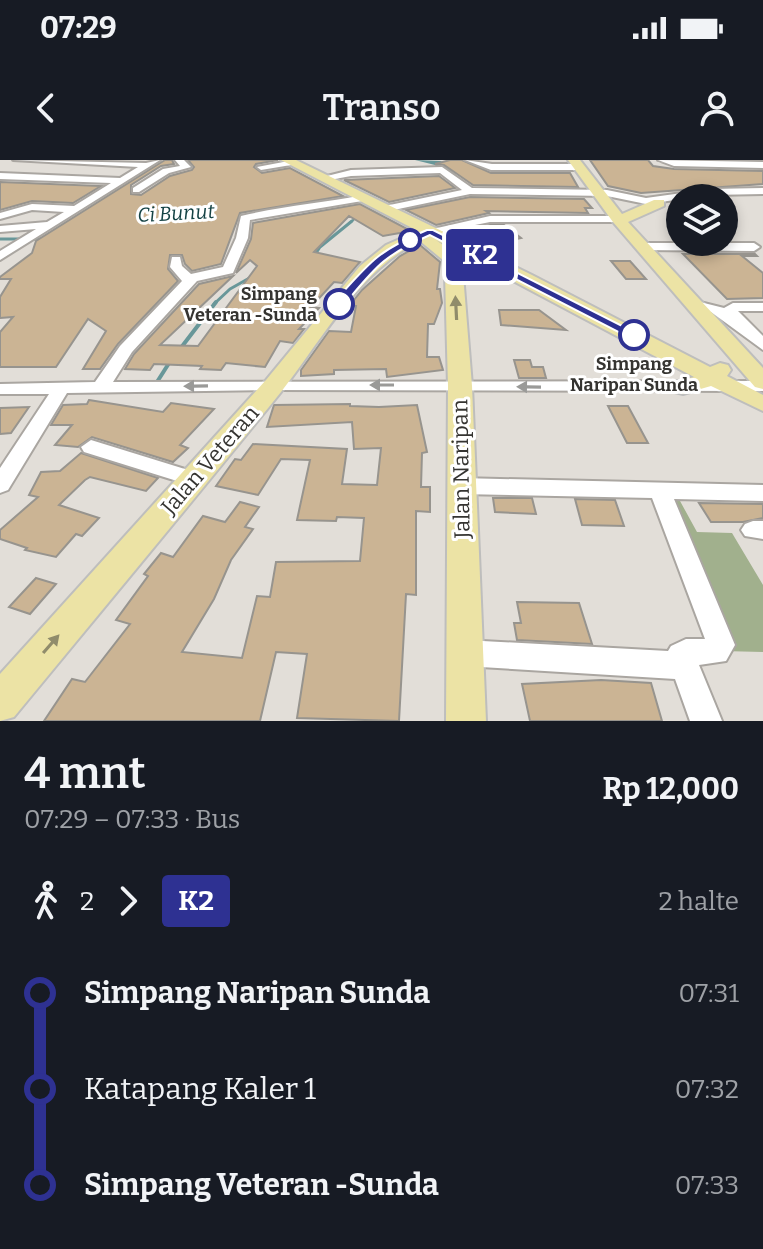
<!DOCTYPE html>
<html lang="id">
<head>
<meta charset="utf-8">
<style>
	:root { --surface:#171b24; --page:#20242c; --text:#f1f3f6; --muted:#9ea1a6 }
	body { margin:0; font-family:Bitter,serif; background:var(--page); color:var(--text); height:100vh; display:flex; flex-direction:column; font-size:30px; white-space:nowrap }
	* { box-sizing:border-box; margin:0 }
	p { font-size:26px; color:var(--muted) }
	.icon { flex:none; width:44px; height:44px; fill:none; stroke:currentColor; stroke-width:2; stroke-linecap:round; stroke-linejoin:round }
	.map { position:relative; height:561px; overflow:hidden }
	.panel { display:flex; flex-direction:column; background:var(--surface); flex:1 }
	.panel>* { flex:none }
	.badge { padding:0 16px; border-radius:6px; font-size:28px; line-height:52px }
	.tools { position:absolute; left:666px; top:24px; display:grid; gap:16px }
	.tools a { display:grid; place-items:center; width:72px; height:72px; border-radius:50%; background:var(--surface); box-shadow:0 4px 12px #0003; font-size:40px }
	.map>.badge { position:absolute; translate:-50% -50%; box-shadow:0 0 0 4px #fff }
	.legs { display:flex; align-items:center; gap:12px; height:88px; padding:0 24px; font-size:26px }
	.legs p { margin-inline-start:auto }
	.head { display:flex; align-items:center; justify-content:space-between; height:136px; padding:0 24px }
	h1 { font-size:44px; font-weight:600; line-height:60px }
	ul { padding:0 24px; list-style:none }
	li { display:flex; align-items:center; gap:28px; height:96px; font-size:30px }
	li i { display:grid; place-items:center; width:12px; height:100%; margin:0 10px; background:currentColor }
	li i::after { content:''; width:20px; height:20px; margin:-10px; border:6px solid; border-radius:50%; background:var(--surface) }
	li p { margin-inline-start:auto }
	li:first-child i { background:linear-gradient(#0000 50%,currentColor 0) }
	li:last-child i { background:linear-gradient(currentColor 50%,#0000 0) }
	.status { display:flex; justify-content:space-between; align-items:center; height:56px; padding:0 40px; background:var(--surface); direction:ltr }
	.status svg { height:22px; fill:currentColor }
	header { display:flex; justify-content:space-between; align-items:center; height:104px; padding:0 24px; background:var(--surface); font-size:36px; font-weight:600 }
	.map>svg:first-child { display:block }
	.forest { fill:#a1b08d }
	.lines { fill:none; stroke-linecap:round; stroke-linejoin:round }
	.stream-far2 { stroke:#689799; stroke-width:2 }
	.stream-far1 { stroke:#689799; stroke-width:3 }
	.stream { stroke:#689799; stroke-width:4 }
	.canal { fill:#689799; fill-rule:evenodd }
	.building { fill:#cbb494; stroke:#97948e; stroke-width:2 }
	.minor-casing { stroke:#aaa6a1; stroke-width:4 }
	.major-casing { stroke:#bebebd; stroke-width:4 }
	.minor { fill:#fff; fill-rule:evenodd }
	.major { fill:#ece3a5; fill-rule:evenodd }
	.oneway { fill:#908c6b }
	.oneway2 { fill:#9a9a98 }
	.line-1 { fill:#2e3192; stroke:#fff; stroke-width:2 }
	.stop-1-dot { fill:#fff; stroke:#2e3192; stroke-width:4 }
	.labels { text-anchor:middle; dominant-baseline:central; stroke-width:6; stroke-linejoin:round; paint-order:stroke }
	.far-stop-label { font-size:18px; font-weight:bold; fill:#353431; stroke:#fff; text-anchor:end }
	.far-water-label { font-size:20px; font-style:italic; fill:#154345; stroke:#fff }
	.street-label { font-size:22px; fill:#353431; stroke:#fff }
</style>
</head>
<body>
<div class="status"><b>07:29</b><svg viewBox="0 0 49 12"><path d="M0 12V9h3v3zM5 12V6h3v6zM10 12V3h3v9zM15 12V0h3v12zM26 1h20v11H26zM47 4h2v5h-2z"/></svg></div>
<header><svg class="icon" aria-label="back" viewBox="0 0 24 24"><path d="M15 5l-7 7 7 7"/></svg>Transo<svg class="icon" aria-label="person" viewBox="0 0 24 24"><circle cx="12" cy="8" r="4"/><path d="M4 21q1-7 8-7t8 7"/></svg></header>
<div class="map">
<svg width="763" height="561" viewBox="0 0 763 561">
	<rect width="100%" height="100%" fill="#e2ded8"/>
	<path class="forest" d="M653 341H680L697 372 732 373 763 425V492L722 491Z"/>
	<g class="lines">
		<path class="stream-far2" d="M349 63 356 58"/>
		<g class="stream-far1">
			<path d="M0 79H43"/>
			<path d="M314 96 320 87 352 61"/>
			<path d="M214 144 230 129 253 116"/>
		</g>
		<g class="stream">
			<path d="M180 189 216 142"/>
			<path d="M157 222 171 200"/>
		</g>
		<path class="canal" d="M415 0 441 1 465 23 458 25 445 17 435 5Z"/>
	</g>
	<g class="building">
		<path d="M165 0H172L174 4 161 6 131 25V34L141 35 170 16 192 10 194 7 188 0H278L256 4 254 7 262 13 290 8 343 36 240 53 221 104 192 111 185 104 182 95H170L168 109 178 121 118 184 100 209H83L106 171 88 159 56 207H0V172L13 157 0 158V137L11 119H0V117L32 93 36 81Z"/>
		<path d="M450 0H462L491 13H570L578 27 473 25 444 5 435 4Z"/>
		<path d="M590 0H648L653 6 674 9 763 11V24L641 33 608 26Z"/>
		<path d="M439 16 455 28 389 42 344 20Z"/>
		<path d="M0 22 101 26 73 43 32 41 0 50Z"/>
		<path d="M470 37 584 39 592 48H585L588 53 486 51 489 53 436 65 406 50Z"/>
		<path d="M360 44 411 71 383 76 349 56 314 92 360 102 342 123 334 122 311 147 319 148 299 169H304L293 183 280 181 265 207 226 203 221 210 200 209 202 206 154 204 150 210 125 209 134 194 199 124 233 116 160 185 198 186 257 106 250 100 236 113 251 79 253 63Z"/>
		<path d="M490 65H504L521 78 485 86 459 71Z"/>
		<path d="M420 85 440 102 437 129H440L442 143 434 164H428L427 197H439L443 210 387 217 386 209 334 210V214L301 216V210L329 171 351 172 356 146 350 145 362 130 400 96Z"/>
		<path d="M683 94H755L757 96H742L763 113V138L727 139Z"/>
		<path d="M611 101H630L646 119H626Z"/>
		<path d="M499 150H539L566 170 501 165Z"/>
		<path d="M514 200H530L532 207H543L546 218H519Z"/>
		<path d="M89 240 163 252 171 243 214 249 180 285 188 288 173 302 92 277 78 287 55 285 72 265H51L63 245 87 244Z"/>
		<path d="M350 244V246L379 247 417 245 427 292 422 293 421 327H430V352L416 351V435L406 434 399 561 297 558 307 494 276 492 260 561H44L72 519 85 522 130 464 116 460 148 416 144 414 161 393 173 397 203 356 225 362 240 342 259 347 245 367 253 369 231 400 214 439 182 492 242 498 257 436 270 437 276 402 360 401 364 358 337 357 336 361 297 360 310 300 281 299 258 335 216 326 235 299 241 300 253 284 347 289 342 324 377 325 381 288 354 289 352 262 267 267 274 245Z"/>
		<path d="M608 246H628L648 283H627Z"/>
		<path d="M29 247 11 273 0 274V248Z"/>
		<path d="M81 293 158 318 146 331 90 317 85 320 59 345 99 358 82 376 76 374 56 397 25 390 27 388 0 379V370L38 337 29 335 41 312 60 311Z"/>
		<path d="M493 338H532L536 354 495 352Z"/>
		<path d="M575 339 615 340 624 366 582 365Z"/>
		<path d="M699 343 763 344V358L743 362H711Z"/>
		<path d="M36 418 56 424 30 454 9 447Z"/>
		<path d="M517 442 579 443 592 484 517 480 514 463H521Z"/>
		<path d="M601 520 651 523 662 561H530L522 524Z"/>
	</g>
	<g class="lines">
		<g class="minor-casing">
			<g id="minor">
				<path d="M13 0 146 3 160 0 0 100V91L36 69 0 72V66L47 62 64 52 32 50 0 59V53L32 44 74 46 111 23 0 19V13L120 18 138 7Z"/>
				<path d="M175 0H184L191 7 169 13 139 32H133V28L163 9 180 6Z"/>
				<path d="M294 0 291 5 261 10 257 7Z"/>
				<path d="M465 0 492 4H579L583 7 579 10H491Z"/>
				<path d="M658 0 763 2V8L674 6Z"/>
				<path d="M442 7 472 28 607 30 646 38 711 29 763 28V34L711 35 646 44 607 36 470 34 384 52 380 51V47L462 30 440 13 351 16 324 21 319 18 351 10Z"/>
				<path d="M364 35 368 36V40L250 60 248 78 233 113 197 121 132 192 113 222 763 221V231L274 230 67 233 8 330 0 333V308L49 234H0V224L95 222 120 186 182 121 170 107 172 97H180L182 106 191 114 223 107 236 78 241 56C282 46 323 43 364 35Z"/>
				<path d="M490 56H618L623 59 618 62H490L430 74 424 71Z"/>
				<path d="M643 83H754L760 87 754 91 639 90 637 87Z"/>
				<path d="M696 141 724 148 733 143H763V151H738L763 176V190L711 152 691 148V142Z"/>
				<path d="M91 280 201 314 204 319 201 324 193 326 84 292 81 287Z"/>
				<path d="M460 318 763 325V341L674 339 735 485 726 501 699 505 722 561H690L675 519 464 506 454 502 450 493 454 484 464 480 668 491 671 486 686 479H705L652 338 460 334 452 331 449 326 452 321Z"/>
				<path d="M753 361H763V379L745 376 741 370 745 364Z"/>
			</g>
		</g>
		<g class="major-casing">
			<g id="major">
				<path d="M281 0H296L532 115 710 207 720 203 728 205 731 210 727 216 763 235V251L711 226 683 234 675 232 671 227 675 222 694 217 436 80 457 95 463 114 472 226 486 561H446L448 226 445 114 443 100 420 81C360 109 321 181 281 232 193 341 103 449 14 557L0 561V514L266 220 360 106 386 85 418 71Z"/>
				<path d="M568 0H580L622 54 654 40H664V46L628 62 763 208V229L755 227 613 62Z"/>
			</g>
		</g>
		<use href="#minor" class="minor"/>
		<use href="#major" class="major"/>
	</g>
	<defs><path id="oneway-solid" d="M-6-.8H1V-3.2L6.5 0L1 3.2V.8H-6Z" transform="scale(2)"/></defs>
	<g class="oneway">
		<use href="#oneway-solid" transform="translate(456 148) rotate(-93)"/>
		<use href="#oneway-solid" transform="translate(51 484) rotate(-49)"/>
	</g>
	<g class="oneway2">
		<use href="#oneway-solid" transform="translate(382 225) rotate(-180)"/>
		<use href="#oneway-solid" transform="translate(196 226) rotate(179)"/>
		<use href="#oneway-solid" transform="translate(529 227) rotate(-179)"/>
	</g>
	<path class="line-1" d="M427 70H433L640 175 630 178 430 75C382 96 375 108 343 146H335V141C370 102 377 91 427 70Z"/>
	<g class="stop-1-dot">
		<circle cx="410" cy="80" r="10"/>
		<circle cx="339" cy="144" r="14"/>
		<circle cx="634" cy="175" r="14"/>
	</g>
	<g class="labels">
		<g class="far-stop-label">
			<text x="317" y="134">Simpang<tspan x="317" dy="21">Veteran -Sunda</tspan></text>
			<text x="634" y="204" text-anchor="middle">Simpang<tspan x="634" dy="21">Naripan Sunda</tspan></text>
		</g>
		<g class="far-water-label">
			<text transform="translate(176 53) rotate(-3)">Ci Bunut</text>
		</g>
		<g class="street-label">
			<text transform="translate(210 300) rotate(-49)">Jalan Veteran</text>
			<text transform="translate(461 309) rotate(-91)">Jalan Naripan</text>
		</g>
	</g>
</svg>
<div class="tools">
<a><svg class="icon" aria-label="layers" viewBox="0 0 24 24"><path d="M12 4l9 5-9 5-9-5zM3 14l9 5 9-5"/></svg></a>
</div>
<b class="badge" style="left:480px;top:95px;background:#2e3192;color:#fff">K2</b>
</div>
<section class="panel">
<div class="head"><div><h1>4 mnt</h1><p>07:29 – 07:33 · Bus</p></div><b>Rp 12,000</b></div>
<div class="legs"><svg class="icon" aria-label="walk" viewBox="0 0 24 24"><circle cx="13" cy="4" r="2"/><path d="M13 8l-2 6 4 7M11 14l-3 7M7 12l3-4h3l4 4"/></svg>2<svg class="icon" aria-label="forward" viewBox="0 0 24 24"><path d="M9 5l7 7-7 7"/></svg><b class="badge" style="background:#2e3192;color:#fff">K2</b><p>2 halte</p></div>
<ul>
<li><i style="color:#2e3192"></i><b>Simpang Naripan Sunda</b><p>07:31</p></li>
<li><i style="color:#2e3192"></i><span>Katapang Kaler 1</span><p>07:32</p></li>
<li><i style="color:#2e3192"></i><b>Simpang Veteran -Sunda</b><p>07:33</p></li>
</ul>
</section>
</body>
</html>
